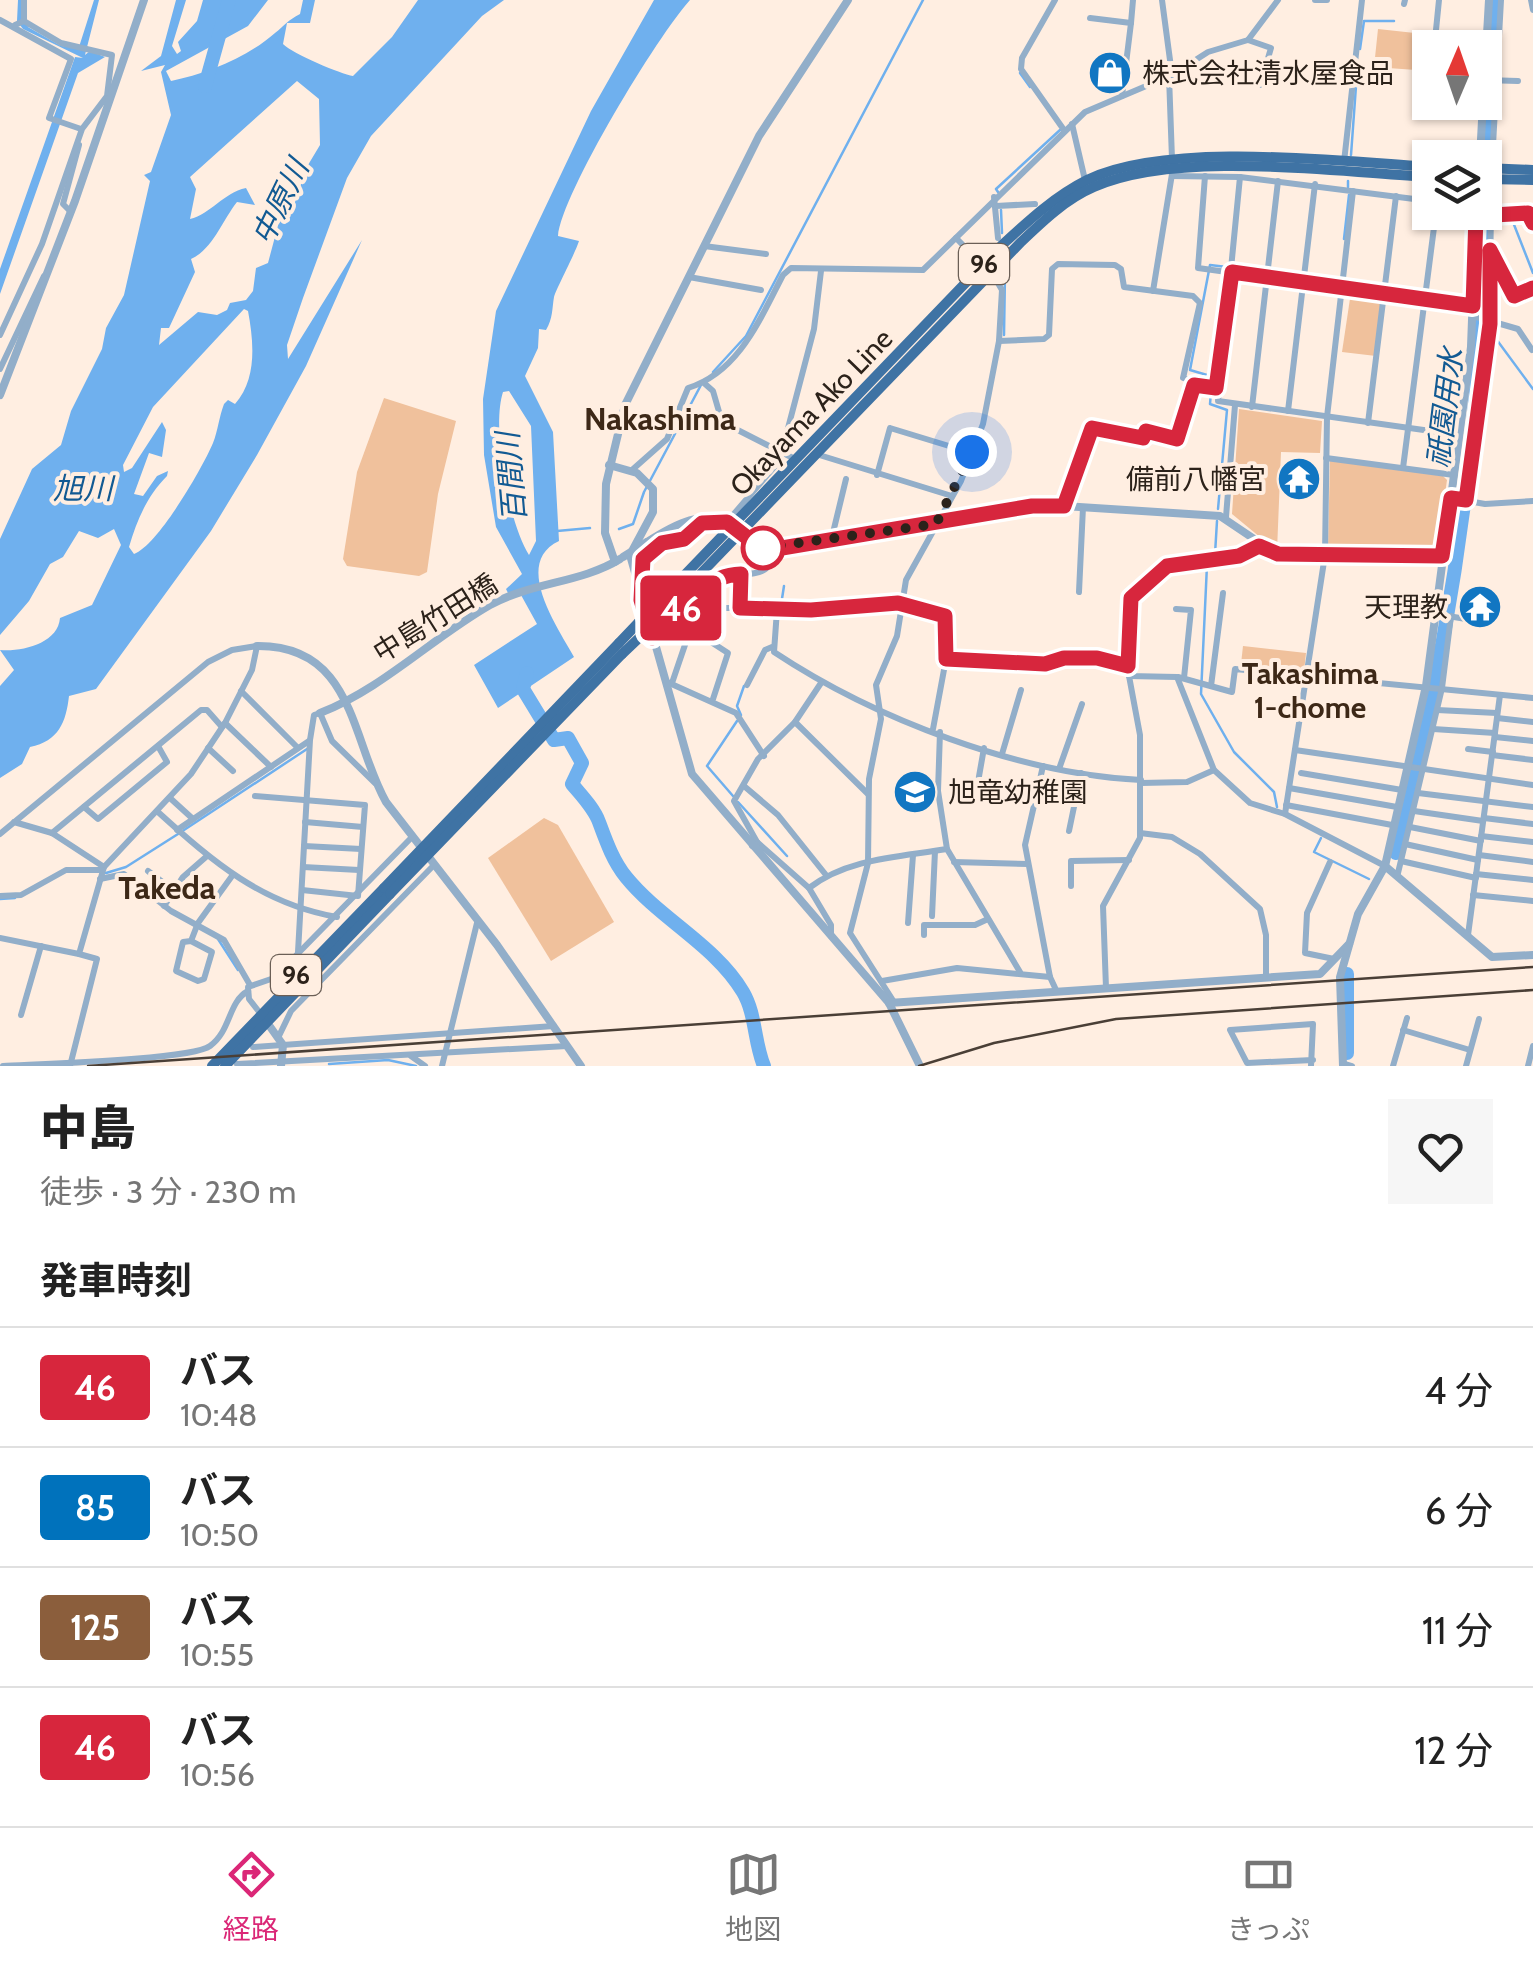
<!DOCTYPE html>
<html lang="ja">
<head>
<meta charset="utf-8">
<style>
	:root { --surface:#fff; --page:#f6f6f6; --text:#222; --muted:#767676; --line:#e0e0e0; --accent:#db2777 }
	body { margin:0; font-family:Cabin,"Noto Sans JP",sans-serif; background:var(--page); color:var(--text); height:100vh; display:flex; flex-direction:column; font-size:38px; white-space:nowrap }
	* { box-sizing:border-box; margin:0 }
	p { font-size:32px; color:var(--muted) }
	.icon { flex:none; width:55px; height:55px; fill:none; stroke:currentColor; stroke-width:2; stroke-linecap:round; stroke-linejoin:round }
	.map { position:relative; height:1066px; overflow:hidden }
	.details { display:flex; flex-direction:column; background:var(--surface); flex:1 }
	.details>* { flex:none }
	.badge { padding:0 20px; border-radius:8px; font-size:35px; line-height:65px }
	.needle { width:65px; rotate:2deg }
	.fabs { position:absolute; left:1412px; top:30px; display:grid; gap:20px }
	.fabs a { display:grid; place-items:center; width:90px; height:90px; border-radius:0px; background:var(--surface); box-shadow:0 2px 8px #0004; font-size:50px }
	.you { position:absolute; width:50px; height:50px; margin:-25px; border:8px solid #fff; border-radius:50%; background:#1a73e8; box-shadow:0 0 0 15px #1a73e833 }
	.map>.badge { position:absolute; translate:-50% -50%; box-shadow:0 0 0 5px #fff }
	h2 { padding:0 40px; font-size:38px; line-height:90px }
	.round { display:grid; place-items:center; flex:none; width:105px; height:105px; border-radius:0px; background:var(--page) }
	.head { display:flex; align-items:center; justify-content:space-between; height:170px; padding:0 40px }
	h1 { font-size:48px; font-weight:800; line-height:75px }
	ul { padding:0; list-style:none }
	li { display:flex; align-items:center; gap:30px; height:120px; padding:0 40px; border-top:2px solid var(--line) }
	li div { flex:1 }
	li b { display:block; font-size:38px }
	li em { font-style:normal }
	li .badge { min-width:110px; font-weight:700; text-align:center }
	.dock { display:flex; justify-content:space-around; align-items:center; height:140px; border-top:2px solid var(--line); background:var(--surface); font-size:28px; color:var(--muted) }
	.dock a { display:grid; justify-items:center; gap:5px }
	.dock .selected { color:var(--accent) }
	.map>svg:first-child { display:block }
	.green { fill:#f0c19c }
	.water { fill:#6fb0ee; fill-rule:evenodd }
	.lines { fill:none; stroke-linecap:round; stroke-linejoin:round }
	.stream { stroke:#6fb0ee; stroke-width:2.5 }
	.river { stroke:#6fb0ee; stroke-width:14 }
	.minor { stroke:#92aec9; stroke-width:6 }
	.tertiary { stroke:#92aec9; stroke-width:8 }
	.primary { stroke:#3f73a4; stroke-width:10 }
	.rail { stroke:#4a3f36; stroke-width:2.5 }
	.tertiary-bridge { stroke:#92aec9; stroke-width:8 }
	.primary-bridge { stroke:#3f73a4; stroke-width:10 }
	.line-casing { stroke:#fff; stroke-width:22 }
	.line { stroke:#d7263d; stroke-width:15 }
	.walk { stroke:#2c221a; stroke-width:10; stroke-dasharray:0 18 }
	.stop-dot { fill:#fff; stroke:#d7263d; stroke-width:5 }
	.labels { text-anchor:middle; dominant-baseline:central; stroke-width:8; stroke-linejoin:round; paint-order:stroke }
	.shield { fill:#ffeee1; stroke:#6b5f56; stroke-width:2.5 }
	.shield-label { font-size:25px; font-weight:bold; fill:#2c221a }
	.poi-label { font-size:28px; fill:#2c221a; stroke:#ffeee1; text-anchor:start }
	.street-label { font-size:28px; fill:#2c221a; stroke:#ffeee1 }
	.water-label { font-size:30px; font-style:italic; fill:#125a93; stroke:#ffeee1 }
	.neighbourhood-label { font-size:30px; font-weight:bold; fill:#3d2817; stroke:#ffeee1 }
	.quarter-label { font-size:32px; font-weight:bold; fill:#3d2817; stroke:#ffeee1 }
</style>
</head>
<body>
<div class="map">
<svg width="1533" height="1066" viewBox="0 0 1533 1066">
	<rect width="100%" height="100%" fill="#ffeee1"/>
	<g class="green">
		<path d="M1378 29 1424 34V41L1434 42 1430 71 1374 67Z"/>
		<path d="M1351 292 1385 297 1376 356 1342 352Z"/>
		<path d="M384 398 456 421 438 494 427 572 419 576 347 566 343 559 357 472Z"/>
		<path d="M1239 409 1322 421 1320 453 1281 452 1277 551 1232 514Z"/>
		<path d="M1330 460 1443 476 1447 480 1437 550 1328 548Z"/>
		<path d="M1243 646 1306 653 1304 671 1241 664Z"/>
		<path d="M544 818 558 825 614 922 551 961 488 858Z"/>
	</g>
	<g class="water">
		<path d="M18 0H22L28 27 61 46 79 47 94 0H99L85 55 90 51 105 57 78 73 0 294V269L75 57 83 58 23 29 17 21Z"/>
		<path d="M176 0H186L172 46 177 54 181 51 178 42 197 21 203 0H268L248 26 166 71 171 81C206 74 248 57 275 33 285 25 288 20 300 14L303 0H315L310 23H287L283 44C293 54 341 74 353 76L392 37 418 0H504L482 16 371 136 347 178 303 298 287 345 288 359 362 240 306 366 257 455 211 531 96 689 69 696C66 722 59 741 30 747L22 764 0 778V686L14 670 0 650C23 652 58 643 60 618L92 605 121 545 114 529 98 538 79 531 63 557 50 564 29 601 0 635V539L32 469 61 445 71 411 102 349 106 328 124 295 150 181 144 175 151 172 171 115 161 72 165 65 141 71 161 56ZM297 81 319 99 320 145 308 165 312 171 302 181 294 205 280 218 268 263 256 268 253 291 246 300 230 303 227 310 217 315 198 312 159 345 161 328H169L195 272 191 259C213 249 222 221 237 202L255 205 246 188C223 193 211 214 190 219L196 189 190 177ZM244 309 248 311C254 343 257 379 235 404L228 400 224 404C219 417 218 430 213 443 202 469 158 545 134 554L129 547C137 520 147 496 167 476L168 471 157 476 143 496 134 494 149 453 162 457 166 430 162 422 132 468 124 472 123 465 153 407Z"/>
		<path d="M654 0H690C658 35 562 193 558 236L579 241C574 256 557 287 554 297 552 309 553 318 546 330L539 329 538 348 525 376 553 432 559 541C512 563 558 628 574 657L498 708 474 665 537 624 521 595 508 593 506 589 522 574 496 527 484 455 483 399 496 311 591 111ZM509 391 531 426 536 541 529 555C509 524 491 429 503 392Z"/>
	</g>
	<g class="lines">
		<g class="stream">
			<path d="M1360 49 1364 21H1394"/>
			<path d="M1020 73 1030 87"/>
			<path d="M1496 154V148"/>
			<path d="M1351 155 1356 86"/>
			<path d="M1348 187V181"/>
			<path d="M998 192 996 189 1060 130"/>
			<path d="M1495 192 1494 211 1509 210"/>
			<path d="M1001 210 1002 233"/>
			<path d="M1511 217 1533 273"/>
			<path d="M1344 239 1349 195"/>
			<path d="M1235 268 1340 282"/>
			<path d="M1491 332 1533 389"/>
			<path d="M1004 335 1005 273"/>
			<path d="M713 372 746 336 923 0"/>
			<path d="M1212 384 1207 375 1190 370 1210 265 1227 267"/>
			<path d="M1211 392 1210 404 1227 410 1218 509"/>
			<path d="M619 529 633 524 644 492 701 385"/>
			<path d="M557 531 590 528"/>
			<path d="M1215 554 1217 521"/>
			<path d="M1207 565 1201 694 1234 752 1274 792 1277 807"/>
			<path d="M781 605 784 586"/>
			<path d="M741 715 737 706 744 686"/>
			<path d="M733 796 707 766 737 721"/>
			<path d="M738 802 787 856"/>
			<path d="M184 830 307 749"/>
			<path d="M1321 838 1314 852 1369 879"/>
			<path d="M106 873 126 867 178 834"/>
			<path d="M0 899 15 898"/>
			<path d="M218 939 238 970"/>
			<path d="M329 1064 388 1060 416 1066"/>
		</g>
		<g class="river">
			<path d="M205 86 229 0"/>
			<path d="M1488 137 1494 0"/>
			<path d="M527 673 523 689 554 740 568 738 582 763 572 784C581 795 594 808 599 822 606 841 613 861 626 877 660 919 715 945 743 992 756 1014 754 1042 764 1066"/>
			<path d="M1396 853C1451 643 1482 422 1486 203"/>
			<path d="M1347 1053V974"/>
		</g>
		<g class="minor">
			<path d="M24 0V21"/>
			<path d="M1055 0 1022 58 1021 69 1064 130"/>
			<path d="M1162 0 1172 75"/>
			<path d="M1315 0H1327"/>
			<path d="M1439 0 1436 30 1440 48"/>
			<path d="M1531 0 1533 10"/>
			<path d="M1404 4 1405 0"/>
			<path d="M1090 18 1131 23 1122 96"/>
			<path d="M0 20 71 59 49 118 81 129"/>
			<path d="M1131 23 1133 0"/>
			<path d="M1248 40 1271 48 1260 85"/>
			<path d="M1169 76 1172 159"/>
			<path d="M1485 80 1518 81"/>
			<path d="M1072 124 1085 180"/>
			<path d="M1482 144 1493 145 1501 0"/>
			<path d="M1344 162 1362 0"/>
			<path d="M1172 176 1240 177 1430 201"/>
			<path d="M1205 176 1198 268 1473 306"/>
			<path d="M1240 177 1218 401 1459 435"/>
			<path d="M994 197 998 238"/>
			<path d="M996 206 1035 204"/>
			<path d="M71 212 63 204 79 145"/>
			<path d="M1529 213 1533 223"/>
			<path d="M1476 215 1533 212"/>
			<path d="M704 246 766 254"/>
			<path d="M1475 249 1491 250 1514 296 1533 288"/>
			<path d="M689 277 761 290"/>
			<path d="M1153 291 1172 174"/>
			<path d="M1473 316 1518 329 1532 350"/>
			<path d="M0 335 42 244 82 129 107 96 112 55 61 43 24 21 15 25"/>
			<path d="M999 341 1044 339 1049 335 1052 269 1058 264 1115 265 1121 269 1124 287 1193 296 1200 303 1183 378 1216 388"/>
			<path d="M0 369 44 276"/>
			<path d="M704 383 713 391 722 422 795 459"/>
			<path d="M1252 407 1278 181"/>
			<path d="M1288 411 1315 184"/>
			<path d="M1368 423 1396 196"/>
			<path d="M816 454 952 496"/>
			<path d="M1326 458 1454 475"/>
			<path d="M1403 468 1436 212"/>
			<path d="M632 470 667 439 688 388C739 372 760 319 783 275L791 268 923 270 1085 112 1172 75 1208 52 1248 40 1278 0"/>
			<path d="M877 475 890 428 972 453"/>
			<path d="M1451 498 1485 504 1533 501"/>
			<path d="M1466 500 1489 324 1491 215"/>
			<path d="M1064 506 1092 428 1143 438 1146 431 1177 439 1194 385"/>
			<path d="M1226 517 1235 405"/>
			<path d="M727 522 775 466 782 451 814 329 821 271"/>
			<path d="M831 541 846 479"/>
			<path d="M741 575 740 608 811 610 898 603 945 616 946 659 933 729"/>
			<path d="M1079 592 1083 507"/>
			<path d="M1176 609 1191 610 1184 678"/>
			<path d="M777 610 774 652C875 719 1019 774 1141 780"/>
			<path d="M1436 614 1484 622"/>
			<path d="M652 637C669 620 689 590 711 580 738 567 769 587 776 549"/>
			<path d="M946 659 1045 664 1064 658H1097L1128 666 1129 676 1177 677 1214 770 1250 803 1285 814 1385 866"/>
			<path d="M1128 666 1131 598 1167 566 1239 556 1259 546"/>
			<path d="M1178 677 1232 692 1235 669 1533 698"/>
			<path d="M667 682 736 713 764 756"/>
			<path d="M672 683 688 636 711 642"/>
			<path d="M747 685 765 650 772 647"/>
			<path d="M1211 686 1223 593"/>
			<path d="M241 691 298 748"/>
			<path d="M713 699 728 653 711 642 723 608H740"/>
			<path d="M1437 710 1497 713"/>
			<path d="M320 713 332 741 375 783"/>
			<path d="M1497 718 1533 722"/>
			<path d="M795 722 868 794"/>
			<path d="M225 723 271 767"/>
			<path d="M1433 729 1495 733"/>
			<path d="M1495 737 1533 741"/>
			<path d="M208 748 233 771"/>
			<path d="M1468 749 1493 752"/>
			<path d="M1295 750 1533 785"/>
			<path d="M1002 754 1021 690"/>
			<path d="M1492 755 1533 760"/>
			<path d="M1043 766 1025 845 1050 977 1057 992"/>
			<path d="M1059 769 1082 704"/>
			<path d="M1301 773 1402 790"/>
			<path d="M1141 783 1187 782 1214 770"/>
			<path d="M744 786 778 815 826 875"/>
			<path d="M1289 788 1397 807"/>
			<path d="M1418 793 1533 807"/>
			<path d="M255 796 365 805 358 896 302 890"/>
			<path d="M170 798 193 819"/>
			<path d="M975 799 984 748"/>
			<path d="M1286 805 1392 825"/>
			<path d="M84 807 98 819 167 762 158 746"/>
			<path d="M1414 811 1483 821"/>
			<path d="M158 812C213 862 262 904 337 917"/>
			<path d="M1285 814 1325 555 1327 417 1353 191"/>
			<path d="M1484 818 1533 824"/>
			<path d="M14 822 52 833 104 867"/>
			<path d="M305 822 363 827"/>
			<path d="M1410 827 1481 841"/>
			<path d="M177 830 309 741"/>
			<path d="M1069 831 1081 773"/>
			<path d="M52 833 201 710H207L222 727"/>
			<path d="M1140 833 1172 837 1200 854 1260 909 1266 935V978"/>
			<path d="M0 834 208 662 232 650 257 646 252 670 225 723 191 774 104 867 79 954 97 959 70 1066"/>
			<path d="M1481 836 1533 842"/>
			<path d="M757 842 809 888"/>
			<path d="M1405 844 1478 860"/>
			<path d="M304 846 361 849"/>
			<path d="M752 846 757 842 734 801 758 759 795 722 821 683"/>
			<path d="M947 849 1020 972"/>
			<path d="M1479 855 1533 862"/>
			<path d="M1401 861 1476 878"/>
			<path d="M954 862 1028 864"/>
			<path d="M1330 862 1307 913 1305 953 1334 959"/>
			<path d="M303 867 359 870"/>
			<path d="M148 871 174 891"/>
			<path d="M1398 873 1442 688 1451 616"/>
			<path d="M1476 874 1533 880"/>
			<path d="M100 879 124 874 171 911 224 940 250 985"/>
			<path d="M1071 886V861L1129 860"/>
			<path d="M1473 895 1533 901"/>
			<path d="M0 896 21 895 66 870H102"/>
			<path d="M164 906 183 877 207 856"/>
			<path d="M932 916 935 851"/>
			<path d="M908 923 913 855"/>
			<path d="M924 935V925H975L988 919"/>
			<path d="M1468 935 1500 695"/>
			<path d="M831 936V925L809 888C848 858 900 857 947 849L938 791 940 732"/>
			<path d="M0 938 79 954"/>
			<path d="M191 941 183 942 176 971 198 981 204 979 212 952 191 941 198 923 232 876"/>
			<path d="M298 952 310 740 314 715 320 713"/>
			<path d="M882 981 957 968 1050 977"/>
			<path d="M1106 988 1103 906 1140 838V735L1129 676"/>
			<path d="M894 1002 850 933 868 863 869 779 881 719 876 685 897 636 906 580 961 481 983 424 999 341 1002 290 995 278 956 238"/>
			<path d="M260 1013 249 999 248 987 274 978 412 837"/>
			<path d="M21 1015 41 946"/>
			<path d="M1403 1030 1470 1050"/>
			<path d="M278 1038 291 1011 433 866"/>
			<path d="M253 1047 554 1026"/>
			<path d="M411 1056 425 1066"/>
			<path d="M1342 1063 1352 1066"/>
			<path d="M237 1064 567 1046"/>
			<path d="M3 1066C37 1064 191 1060 210 1046 231 1031 228 1002 248 991"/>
			<path d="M442 1066 477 923"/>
			<path d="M1311 1066 1313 1024 1230 1030 1247 1063 1313 1060"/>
			<path d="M1393 1066 1407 1018"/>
			<path d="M1466 1066 1479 1019"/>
			<path d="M1528 1066 1533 1046"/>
		</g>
		<g class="tertiary">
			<path d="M1485 69 1489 0"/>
			<path d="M1480 158 1483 102"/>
			<path d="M0 395 75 201 144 0"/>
			<path d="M609 465 637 473 653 489V512L630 555 692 774 889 1003 919 1064"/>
			<path d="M647 542C672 526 707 505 735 527 747 536 753 545 768 549L1048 505 1220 516 1278 555 1443 557"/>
			<path d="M615 562 605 533 606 484 625 405 759 136 848 0"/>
			<path d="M640 587C638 546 654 553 682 540 692 535 696 525 708 522"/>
			<path d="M257 646C354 645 351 740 386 802L497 945 581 1066"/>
			<path d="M320 713C382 689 432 638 490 605 532 582 581 583 620 559"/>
			<path d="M1385 866 1492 957 1533 955"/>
			<path d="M889 1003 1320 974 1349 944"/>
			<path d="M266 1021 283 1045 281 1066"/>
			<path d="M1343 1066 1340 977 1358 914 1385 866 1426 686 1471 347 1476 212"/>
		</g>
		<g class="primary">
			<path d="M1485 168 1533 170"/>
			<path d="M1485 179 1533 180"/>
			<path d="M651 610 1002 245C1028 221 1055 196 1087 180 1167 141 1339 161 1430 167"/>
			<path d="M655 621 1021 242C1043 221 1066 199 1094 187 1177 150 1337 172 1430 177"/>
			<path d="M619 643 639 622"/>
			<path d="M622 654 642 635"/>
			<path d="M212 1066 384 888"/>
			<path d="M225 1066 390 894"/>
		</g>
		<g class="rail">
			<path d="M88 1066 1533 967"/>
			<path d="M919 1066 994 1043 1116 1019 1533 990"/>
		</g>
		<path class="tertiary-bridge" d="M623 557 647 542"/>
		<g class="primary-bridge">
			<path d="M639 622 651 610"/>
			<path d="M642 635 655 621"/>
			<path d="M384 888 619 643"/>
			<path d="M390 894 622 654"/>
		</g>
	</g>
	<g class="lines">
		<g class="line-casing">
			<path id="line" d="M1533 223 1528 213 1476 216 1473 306 1232 272 1216 388 1194 385 1177 439 1146 431 1143 438 1092 428 1064 506H1032L776 549 758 546 727 522 702 523 684 539 662 543 643 559 641 600 652 638C678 610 700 576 741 574L740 608 811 610 898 603 945 616 946 659 1045 664 1064 658H1097L1128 666 1131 598 1167 566 1239 556 1259 546 1278 554 1442 556 1451 498 1466 500 1490 324V250L1514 296 1533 288"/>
		</g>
		<use href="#line" class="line"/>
		<path class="walk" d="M763 548 936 524 972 452"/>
	</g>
	<defs>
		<g id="shop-disc" transform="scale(2.25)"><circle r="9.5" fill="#1176c2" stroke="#ffeee1"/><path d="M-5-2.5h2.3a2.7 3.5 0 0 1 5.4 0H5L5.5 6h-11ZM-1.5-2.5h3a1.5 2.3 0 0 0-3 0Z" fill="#fff"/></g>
		<g id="temple-disc" transform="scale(2.25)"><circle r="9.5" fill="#1176c2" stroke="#ffeee1"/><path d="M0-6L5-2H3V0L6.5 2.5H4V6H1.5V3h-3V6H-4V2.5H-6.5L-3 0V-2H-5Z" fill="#fff"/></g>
		<g id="school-disc" transform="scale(2.25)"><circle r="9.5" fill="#1176c2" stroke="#ffeee1"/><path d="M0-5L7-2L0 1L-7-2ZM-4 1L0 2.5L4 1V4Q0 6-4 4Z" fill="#fff"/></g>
	</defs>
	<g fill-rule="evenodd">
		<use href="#shop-disc" x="1110" y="73"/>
		<use href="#temple-disc" x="1299" y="479"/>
		<use href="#temple-disc" x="1480" y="607"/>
		<use href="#school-disc" x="915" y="792"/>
	</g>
	<circle class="stop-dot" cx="763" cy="548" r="20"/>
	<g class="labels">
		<g class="shield">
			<rect x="959" y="244" width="50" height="40" rx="8"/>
			<rect x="271" y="955" width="50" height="40" rx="8"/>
		</g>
		<g class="shield-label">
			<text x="984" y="264">96</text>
			<text x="296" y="975">96</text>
		</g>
		<g class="poi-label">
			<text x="1142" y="73">株式会社清水屋食品</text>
			<text x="1266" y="479" text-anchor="end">備前八幡宮</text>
			<text x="1448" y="607" text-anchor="end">天理教</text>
			<text x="948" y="792">旭竜幼稚園</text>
		</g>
		<g class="street-label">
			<text transform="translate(811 412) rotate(-46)">Okayama Ako Line</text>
			<text transform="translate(435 618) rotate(-32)">中島竹田橋</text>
		</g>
		<g class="water-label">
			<text transform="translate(280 202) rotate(-64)">中原川</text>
			<text transform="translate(1445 408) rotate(-83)">祇園用水</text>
			<text transform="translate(511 477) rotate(-95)">百間川</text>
			<text x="83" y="488">旭川</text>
		</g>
		<g class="neighbourhood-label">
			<text x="1310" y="673">Takashima<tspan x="1310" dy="34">1-chome</tspan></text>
		</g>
		<g class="quarter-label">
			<text x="660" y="418">Nakashima</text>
			<text x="167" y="887">Takeda</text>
		</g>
	</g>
</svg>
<div class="fabs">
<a><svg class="needle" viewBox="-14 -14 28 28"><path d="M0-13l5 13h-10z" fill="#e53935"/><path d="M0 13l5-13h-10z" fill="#767676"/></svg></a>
<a><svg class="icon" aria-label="layers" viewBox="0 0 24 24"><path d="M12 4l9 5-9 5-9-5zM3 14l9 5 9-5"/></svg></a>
</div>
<div class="you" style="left:972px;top:452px"></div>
<b class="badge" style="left:681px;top:608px;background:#d7263d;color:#fff">46</b>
</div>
<section class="details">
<div class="head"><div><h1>中島</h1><p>徒歩 · 3 分 · 230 m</p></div><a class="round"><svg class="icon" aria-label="heart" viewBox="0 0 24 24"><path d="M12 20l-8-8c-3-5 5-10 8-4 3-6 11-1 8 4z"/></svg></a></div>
<h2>発車時刻</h2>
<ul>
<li><span class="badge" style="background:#d7263d;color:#fff">46</span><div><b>バス</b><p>10:48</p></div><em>4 分</em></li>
<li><span class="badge" style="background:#0072bc;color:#fff">85</span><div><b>バス</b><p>10:50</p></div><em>6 分</em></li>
<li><span class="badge" style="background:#8b5e3c;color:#fff">125</span><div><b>バス</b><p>10:55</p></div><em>11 分</em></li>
<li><span class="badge" style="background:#d7263d;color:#fff">46</span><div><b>バス</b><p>10:56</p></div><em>12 分</em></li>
</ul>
</section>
<nav class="dock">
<a class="selected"><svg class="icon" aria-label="directions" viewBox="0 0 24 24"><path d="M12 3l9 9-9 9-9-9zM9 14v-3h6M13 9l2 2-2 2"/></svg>経路</a>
<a><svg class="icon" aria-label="map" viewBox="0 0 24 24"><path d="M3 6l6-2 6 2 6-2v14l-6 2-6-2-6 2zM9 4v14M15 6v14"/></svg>地図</a>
<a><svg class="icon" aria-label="tickets" viewBox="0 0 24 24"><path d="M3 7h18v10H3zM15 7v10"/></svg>きっぷ</a>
</nav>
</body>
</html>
